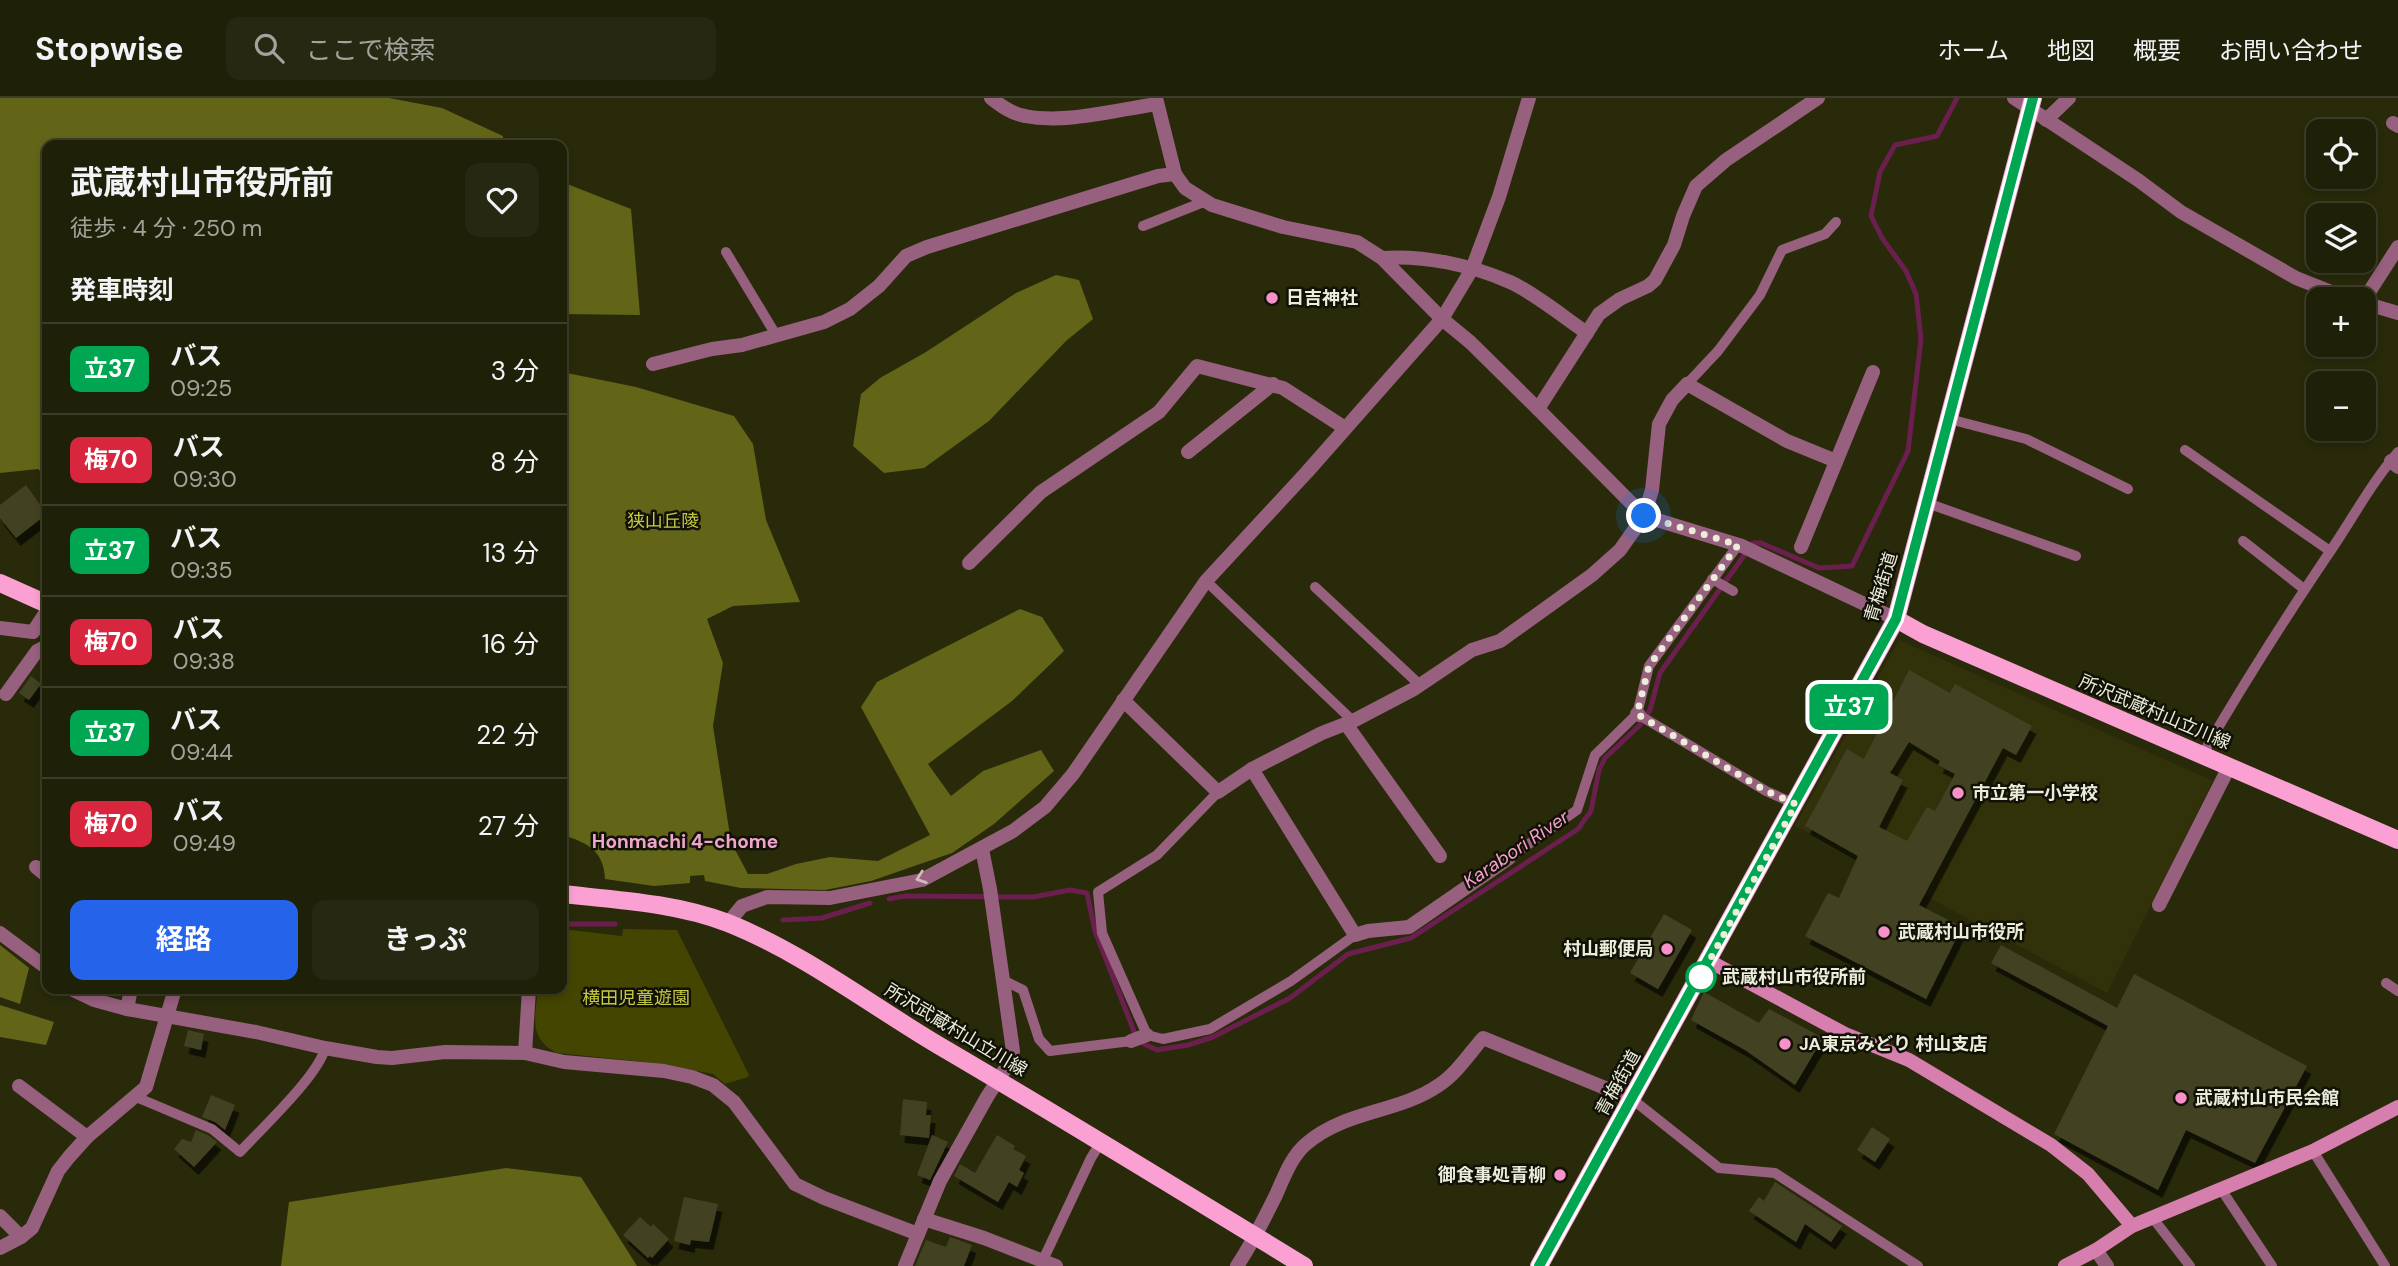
<!DOCTYPE html>
<html lang="ja">
<head>
<meta charset="utf-8">
<style>
	:root { --surface:#1f2008; --page:#272812; --text:#f1f3f6; --muted:#a1a39c; --line:#3c3e29; --accent:#2563eb }
	body { margin:0; font-family:"DM Sans","Noto Sans JP",sans-serif; background:var(--page); color:var(--text); height:100vh; display:flex; flex-direction:column; font-size:26px; white-space:nowrap }
	* { box-sizing:border-box; margin:0 }
	p { font-size:23px; color:var(--muted) }
	.icon { flex:none; width:38px; height:38px; fill:none; stroke:currentColor; stroke-width:2; stroke-linecap:round; stroke-linejoin:round }
	.map { position:relative; flex:1; overflow:hidden }
	.drawer { position:absolute; left:42px; top:42px; width:525px; height:854px; display:flex; flex-direction:column; background:var(--surface); border-radius:14px; box-shadow:0 4px 10px #0003,0 0 0 2px var(--line) }
	.drawer>* { flex:none }
	.badge { padding:0 14px; border-radius:10px; font-size:24px; line-height:46px }
	.buttons { position:absolute; left:2306px; top:21px; display:grid; gap:14px }
	.buttons a { display:grid; place-items:center; width:70px; height:70px; border-radius:14px; background:var(--surface); box-shadow:0 4px 10px #0003,0 0 0 2px var(--line); font-size:35px }
	.you { position:absolute; width:35px; height:35px; margin:-18px; border:5px solid #fff; border-radius:50%; background:#1a73e8; box-shadow:0 0 0 10px #1a73e833 }
	.map>.badge { position:absolute; translate:-50% -50%; box-shadow:0 0 0 4px #fff }
	h2 { padding:0 28px; font-size:26px; line-height:63px }
	.round { display:grid; place-items:center; flex:none; width:74px; height:74px; border-radius:14px; background:var(--page) }
	.summary { display:flex; align-items:center; justify-content:space-between; height:119px; padding:0 28px }
	h1 { font-size:33px; font-weight:700; line-height:52px }
	.primary-button { display:flex; gap:14px; margin-top:auto; padding:14px 28px }
	.primary-button a { flex:1; height:80px; border-radius:14px; background:var(--accent); color:#fff; font-size:28px; font-weight:700; line-height:80px; text-align:center }
	.primary-button a+a { background:var(--page); color:var(--text) }
	ul { padding:0; list-style:none }
	li { display:flex; align-items:center; gap:21px; height:91px; padding:0 28px; border-top:2px solid var(--line) }
	li div { flex:1 }
	li b { display:block; font-size:26px }
	li em { font-style:normal }
	li .badge { min-width:77px; font-weight:700; text-align:center }
	header { display:flex; align-items:center; gap:42px; box-sizing:border-box; height:98px; padding:0 35px; background:var(--surface); border-bottom:2px solid var(--line) }
	header strong { font-size:33px }
	nav { display:flex; gap:38px; margin-inline-start:auto; font-size:24px }
	.search { width:490px; height:63px; background:var(--page); display:flex; align-items:center; gap:18px; box-sizing:border-box; padding:0 24px; border-radius:14px; color:var(--muted); font-size:26px }
	.map>svg:first-child { display:block }
	.built { fill:#313209 }
	.green { fill:#444500 }
	.forest { fill:#626418 }
	.lines { fill:none; stroke-linecap:round; stroke-linejoin:round }
	.stream { stroke:#6b1f4e; stroke-width:5 }
	.building { fill:#424324; fill-rule:evenodd; filter:url(#shadow) }
	.lane { stroke:#97607e; stroke-width:10 }
	.street { stroke:#97607e; stroke-width:14 }
	.secondary { stroke:#d67faf; stroke-width:14 }
	.primary { stroke:#faa0d2; stroke-width:18 }
	.oneway { stroke:#cebbba }
	.line-casing { stroke:#fff; stroke-width:16 }
	.line { stroke:#00a651; stroke-width:10 }
	.walk { stroke:#ebecda; stroke-width:7; stroke-dasharray:0 12.6 }
	.poi-dot { fill:#f890ca; stroke:#111105; stroke-width:2.5 }
	.stop-dot { fill:#fff; stroke:#00a651; stroke-width:3.5 }
	.labels { text-anchor:middle; dominant-baseline:central; stroke-width:5; stroke-linejoin:round; paint-order:stroke }
	.poi-label { font-size:18px; font-weight:bold; fill:#ebecda; stroke:#111105; text-anchor:start }
	.park-label { font-size:18px; fill:#c4c946; stroke:#111105 }
	.street-label { font-size:18px; fill:#ebecda; stroke:#111105 }
	.stop-label { font-size:18px; font-weight:bold; fill:#ebecda; stroke:#111105; text-anchor:start }
	.neighbourhood-label { font-size:19px; font-weight:bold; fill:#efa6cd; stroke:#111105 }
	.water-label { font-size:19px; font-style:italic; fill:#f79fcf; stroke:#111105 }
</style>
</head>
<body>
<header>
<strong>Stopwise</strong>
<div class="search"><svg class="icon" aria-label="search" viewBox="0 0 24 24"><circle cx="10" cy="10" r="6"/><path d="M15 15l6 6"/></svg>ここで検索</div>
<nav><a>ホーム</a><a>地図</a><a>概要</a><a>お問い合わせ</a></nav>
</header>
<div class="map">
<svg width="2398" height="1168" viewBox="0 0 2398 1168">
	<defs>
		<filter id="shadow"><feDropShadow dx="4.5" dy="8" stdDeviation="0" flood-color="#0009"/></filter>
	</defs>
	<rect width="100%" height="100%" fill="#292a0a"/>
	<path class="built" d="M1899 542 2213 683 2107 895 1795 728Z"/>
	<path class="green" d="M562 831 622 838 623 831 677 832 749 977 748 979 725 986 713 976 697 973 645 964 557 955C528 940 535 919 538 891H562Z"/>
	<g class="forest">
		<path d="M0 0H389L442 10 503 38V47H47V379L38 371 0 375Z"/>
		<path d="M562 84 631 111 640 217 562 216Z"/>
		<path d="M1056 177 1079 182 1093 221 1066 243 989 323 924 370 884 375 853 348 861 296 880 280 926 254 1016 195Z"/>
		<path d="M562 274 636 289 734 318 753 346 766 422 800 504 733 508 707 521 723 565 713 628 731 744 748 776H767L796 766 830 759 878 763 930 737 861 609 877 584 1020 511 1042 519 1064 553 1012 603 928 666 951 698 983 673 1041 652 1054 673 994 726 952 755 871 783 825 792 741 790 705 783 704 777 690 778V785L654 788 605 781C604 753 587 744 562 737Z"/>
		<path d="M0 847 29 870 20 906 0 899Z"/>
		<path d="M0 907 54 924 46 947 0 939Z"/>
		<path d="M506 1070 581 1079 637 1168H281L289 1104Z"/>
	</g>
	<g class="lines">
		<g class="stream">
			<path d="M889 801 905 798 1033 799 1070 792 1087 795 1095 833 1135 936 1144 946 1157 952 1188 947 1213 939 1290 900 1348 856 1411 840 1578 731 1591 713 1599 672 1605 660 1639 628 1650 612 1660 575 1753 445H1761L1819 470 1852 468 1908 353 1921 241 1916 196 1906 173 1882 140 1871 118 1880 74 1895 47 1937 38 1957 0"/>
			<path d="M783 822 822 820 870 805"/>
			<path d="M562 826H615"/>
		</g>
	</g>
	<g class="building">
		<path d="M26 387 47 416 16 440 0 420V407Z"/>
		<path d="M1909 572 1950 595 1955 586 2032 628 2016 657 2003 650 1919 807 1962 829 1926 901 1805 838 1828 795 1839 800 1858 758 1805 728 1847 651 1864 661ZM1909 644 1940 663 1938 667 1955 676 1935 713 1927 709 1907 743 1879 729 1903 682 1890 675Z"/>
		<path d="M31 578 41 586 29 602 19 595Z"/>
		<path d="M1664 816 1692 832 1658 891 1630 875Z"/>
		<path d="M2001 847 2117 910 2134 876 2307 968 2255 1065 2186 1032 2158 1092 2054 1036 2108 928 1991 865Z"/>
		<path d="M1704 894 1759 925 1769 911 1823 940 1795 987 1745 952 1691 922Z"/>
		<path d="M188 932 204 936 201 952 184 948Z"/>
		<path d="M211 997 235 1007 225 1032 215 1024 202 1019Z"/>
		<path d="M903 1001 927 1004 926 1017H931L929 1040 900 1037Z"/>
		<path d="M1872 1029 1890 1041 1875 1064 1857 1052Z"/>
		<path d="M196 1032 208 1037 217 1044 194 1069 174 1051 182 1041 191 1044Z"/>
		<path d="M932 1037 948 1044 930 1082 917 1077Z"/>
		<path d="M997 1037 1015 1048 1013 1051 1026 1058 1019 1072 1024 1075 1017 1089 1009 1084 998 1104 954 1078 960 1066 975 1075Z"/>
		<path d="M1775 1084 1842 1128 1831 1144 1805 1126 1796 1144 1749 1113 1759 1099 1764 1103Z"/>
		<path d="M684 1099 718 1106 709 1144 691 1142 690 1147 674 1143Z"/>
		<path d="M640 1119 651 1129 653 1126 669 1141 652 1160 650 1158 648 1160 623 1137Z"/>
		<path d="M950 1139 972 1147 964 1168H915L926 1142 946 1149Z"/>
	</g>
	<g class="lines">
		<g class="lane">
			<path d="M1143 128 1206 103"/>
			<path d="M726 154 776 237"/>
			<path d="M1687 286 1718 253 1760 197 1782 152 1825 136 1836 124"/>
			<path d="M1949 321 2026 341 2128 391"/>
			<path d="M2185 352 2330 453"/>
			<path d="M1927 405 2076 458"/>
			<path d="M2243 443 2304 491"/>
			<path d="M1712 481 1733 493"/>
			<path d="M1206 483 1353 623"/>
			<path d="M1315 489 1420 587"/>
			<path d="M1639 617 1766 693 1795 706"/>
			<path d="M2202 657C2241 590 2282 525 2325 461 2351 424 2368 389 2398 354"/>
			<path d="M1218 694 1157 757 1098 794 1102 835 1147 937 1163 941 1210 931 1291 883 1355 837"/>
			<path d="M1509 760 1577 712 1595 657 1637 616 1649 568 1738 447"/>
			<path d="M1003 882 1023 892 1039 941 1050 953 1131 943"/>
			<path d="M2386 885 2398 893"/>
			<path d="M136 999 212 1031 240 1054C261 1031 319 977 325 950"/>
			<path d="M1632 1001 1719 1070 1775 1075 1918 1168"/>
			<path d="M2313 1053 2385 1168"/>
			<path d="M2221 1091 2272 1168"/>
			<path d="M2152 1119 2190 1168"/>
			<path d="M1043 1162 1091 1060 1101 1044"/>
		</g>
		<g class="street">
			<path d="M991 0C1001 8 1012 16 1025 18 1065 26 1116 12 1157 6"/>
			<path d="M1156 0 1175 76 1185 90 1212 107 1283 129 1357 144 1382 160 1442 221 1470 244 1538 311 1644 418 1742 448 1896 521"/>
			<path d="M2014 0 2138 82 2181 114 2296 180 2349 201"/>
			<path d="M2046 22 2069 0"/>
			<path d="M2393 25 2398 28"/>
			<path d="M1382 160C1424 157 1471 167 1510 184 1533 194 1565 220 1587 235"/>
			<path d="M2364 202 2398 149"/>
			<path d="M2364 205 2398 215"/>
			<path d="M653 266 712 251 742 247 824 224 850 211 879 188 906 158 927 149 1158 78 1175 76"/>
			<path d="M1538 311 1599 216 1620 201 1648 188 1655 182 1674 147 1683 118 1696 88 1726 62 1818 0"/>
			<path d="M1188 354 1273 286"/>
			<path d="M2391 363 2398 369"/>
			<path d="M1801 449 1873 274"/>
			<path d="M969 465 1041 394 1159 314 1197 268 1283 290 1345 330"/>
			<path d="M0 530 33 534 47 513"/>
			<path d="M6 596 37 553 47 548"/>
			<path d="M1123 602 1218 694 1252 671 1322 635 1353 623 1414 591 1472 552 1500 543 1592 477 1620 452 1644 418 1652 392 1659 326 1672 302 1687 286 1787 343 1836 363"/>
			<path d="M1637 616 1639 617"/>
			<path d="M1346 626 1440 758"/>
			<path d="M1252 671 1355 837 1368 833 1409 829 1509 760"/>
			<path d="M36 769 47 778"/>
			<path d="M2159 807 2229 669"/>
			<path d="M728 825 742 808 767 799 830 800 922 782 1013 733 1045 709 1073 676 1206 483 1307 374 1442 221 1472 171 1499 99 1529 0"/>
			<path d="M0 835 47 870"/>
			<path d="M71 891 94 902 127 911 256 934 325 950 377 959 392 960 445 954 525 955 564 964 664 973 692 979 713 987 734 1004 795 1086 824 1100 918 1136"/>
			<path d="M127 911 131 891"/>
			<path d="M1131 943 1147 937"/>
			<path d="M525 955 529 891"/>
			<path d="M19 988 87 1039"/>
			<path d="M0 1118 21 1139"/>
			<path d="M924 1121 984 1140 1056 1168"/>
			<path d="M0 1150 21 1139 32 1130 58 1073 69 1059 87 1039 146 989 175 891"/>
			<path d="M2096 1152 2107 1168"/>
			<path d="M905 1168 940 1083 987 999 1009 965 1013 953 990 791 982 751"/>
			<path d="M1237 1168C1252 1146 1264 1121 1276 1097 1284 1079 1291 1059 1306 1046 1345 1012 1399 1015 1439 987 1457 975 1469 956 1483 940L1632 1001"/>
		</g>
		<g class="secondary">
			<path d="M1709 863 1845 936 1909 962 2051 1047 2088 1076 2132 1128"/>
			<path d="M2065 1168 2096 1152 2132 1128 2313 1053 2398 1009"/>
		</g>
		<g class="primary">
			<path d="M0 485 47 506"/>
			<path d="M1896 521 1923 536 2398 742"/>
			<path d="M562 796C618 802 675 805 728 825 803 855 869 906 938 947 1061 1019 1183 1094 1304 1168"/>
			<path d="M1539 1168 1896 521 2033 0"/>
		</g>
	</g>
	<defs><path id="oneway-chevron" d="M-2-3.5L2.5 0L-2 3.5" fill="none" stroke-width="1.6" stroke-linecap="round" stroke-linejoin="round" transform="scale(1.75)"/></defs>
	<use class="oneway" href="#oneway-chevron" transform="translate(921 780) rotate(161)"/>
	<g class="lines">
		<g class="line-casing">
			<path id="line" d="M1539 1168 1896 521 2033 0"/>
		</g>
		<use href="#line" class="line"/>
		<path class="walk" d="M1644 418 1738 447 1649 568 1637 616 1766 693 1796 706 1697 885 1701 879"/>
	</g>
	<g class="poi-dot">
		<circle cx="1272" cy="200" r="7"/>
		<circle cx="1958" cy="695" r="7"/>
		<circle cx="1884" cy="834" r="7"/>
		<circle cx="1667" cy="851" r="7"/>
		<circle cx="1785" cy="946" r="7"/>
		<circle cx="2181" cy="1000" r="7"/>
		<circle cx="1560" cy="1077" r="7"/>
	</g>
	<circle class="stop-dot" cx="1701" cy="879" r="14"/>
	<g class="labels">
		<g class="poi-label">
			<text x="1286" y="200">日吉神社</text>
			<text x="1972" y="695">市立第一小学校</text>
			<text x="1898" y="834">武蔵村山市役所</text>
			<text x="1653" y="851" text-anchor="end">村山郵便局</text>
			<text x="1799" y="946">JA東京みどり 村山支店</text>
			<text x="2195" y="1000">武蔵村山市民会館</text>
			<text x="1546" y="1077" text-anchor="end">御食事処青柳</text>
		</g>
		<g class="park-label">
			<text x="663" y="423">狭山丘陵</text>
			<text x="636" y="900">横田児童遊園</text>
		</g>
		<g class="street-label">
			<text transform="translate(1881 489) rotate(-73)">青梅街道</text>
			<text transform="translate(2155 614) rotate(23)">所沢武蔵村山立川線</text>
			<text transform="translate(956 932) rotate(31)">所沢武蔵村山立川線</text>
			<text transform="translate(1618 985) rotate(-61)">青梅街道</text>
		</g>
		<g class="stop-label">
			<text x="1722" y="879">武蔵村山市役所前</text>
		</g>
		<g class="neighbourhood-label">
			<text x="685" y="743">Honmachi 4-chome</text>
		</g>
		<g class="water-label">
			<text transform="translate(1516 751) rotate(-34)">Karabori River</text>
		</g>
	</g>
</svg>
<div class="buttons">
<a><svg class="icon" aria-label="locate" viewBox="0 0 24 24"><circle cx="12" cy="12" r="6"/><path d="M12 2v4M12 18v4M2 12h4M18 12h4"/></svg></a>
<a><svg class="icon" aria-label="layers" viewBox="0 0 24 24"><path d="M12 4l9 5-9 5-9-5zM3 14l9 5 9-5"/></svg></a>
<a>+</a>
<a>−</a>
</div>
<div class="you" style="left:1644px;top:418px"></div>
<b class="badge" style="left:1849px;top:609px;background:#00a651;color:#fff">立37</b>
<section class="drawer">
<div class="summary"><div><h1>武蔵村山市役所前</h1><p>徒歩 · 4 分 · 250 m</p></div><a class="round"><svg class="icon" aria-label="heart" viewBox="0 0 24 24"><path d="M12 20l-8-8c-3-5 5-10 8-4 3-6 11-1 8 4z"/></svg></a></div>
<h2>発車時刻</h2>
<ul>
<li><span class="badge" style="background:#00a651;color:#fff">立37</span><div><b>バス</b><p>09:25</p></div><em>3 分</em></li>
<li><span class="badge" style="background:#d7263d;color:#fff">梅70</span><div><b>バス</b><p>09:30</p></div><em>8 分</em></li>
<li><span class="badge" style="background:#00a651;color:#fff">立37</span><div><b>バス</b><p>09:35</p></div><em>13 分</em></li>
<li><span class="badge" style="background:#d7263d;color:#fff">梅70</span><div><b>バス</b><p>09:38</p></div><em>16 分</em></li>
<li><span class="badge" style="background:#00a651;color:#fff">立37</span><div><b>バス</b><p>09:44</p></div><em>22 分</em></li>
<li><span class="badge" style="background:#d7263d;color:#fff">梅70</span><div><b>バス</b><p>09:49</p></div><em>27 分</em></li>
</ul>
<div class="primary-button"><a>経路</a><a>きっぷ</a></div>
</section>
</div>
</body>
</html>
